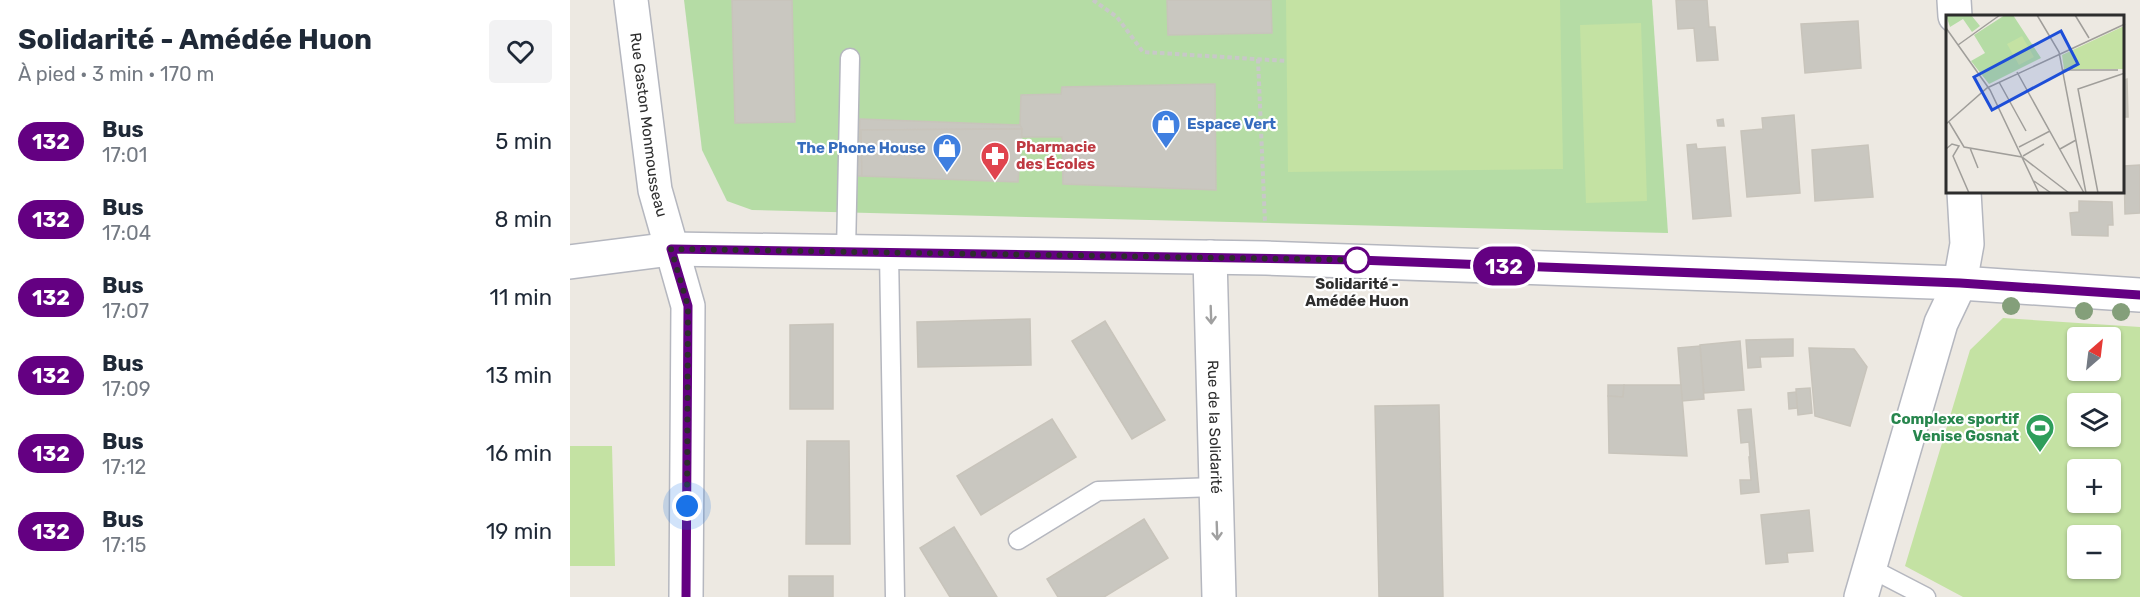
<!DOCTYPE html>
<html lang="fr">
<head>
<meta charset="utf-8">
<style>
	:root { --surface:#fff; --page:#f2f2f3; --text:#1f2937; --muted:#747a83 }
	body { margin:0; font-family:Rubik,sans-serif; background:var(--page); color:var(--text); height:100vh; display:flex; flex-direction:column; font-size:22px; white-space:nowrap }
	* { box-sizing:border-box; margin:0 }
	p { font-size:20px; color:var(--muted) }
	.icon { flex:none; width:33px; height:33px; fill:none; stroke:currentColor; stroke-width:2; stroke-linecap:round; stroke-linejoin:round }
	.map { position:relative; flex:1; overflow:hidden }
	.details { display:flex; flex-direction:column; background:var(--surface); width:570px }
	.details>* { flex:none }
	.badge { padding:0 12px; border-radius:20px; font-size:21px; line-height:39px }
	.needle { width:39px; rotate:28deg }
	.buttons { position:absolute; left:1497px; top:327px; display:grid; gap:12px }
	.buttons a { display:grid; place-items:center; width:54px; height:54px; border-radius:6px; background:var(--surface); box-shadow:0 2px 4px #0004; font-size:30px }
	.you { position:absolute; width:30px; height:30px; margin:-15px; border:4px solid #fff; border-radius:50%; background:#1a73e8; box-shadow:0 0 0 9px #1a73e833 }
	.map>.badge { position:absolute; translate:-50% -50%; box-shadow:0 0 0 3px #fff }
	.round { display:grid; place-items:center; flex:none; width:63px; height:63px; border-radius:6px; background:var(--page) }
	.headline { display:flex; align-items:center; justify-content:space-between; height:102px; padding:0 18px }
	h1 { font-size:28px; font-weight:700; line-height:45px }
	ul { padding:0; list-style:none }
	li { display:flex; align-items:center; gap:18px; height:78px; padding:0 18px }
	li div { flex:1 }
	li b { display:block; font-size:22px }
	li em { font-style:normal }
	li .badge { min-width:66px; font-weight:700; text-align:center }
	main { display:flex; flex:1; min-height:0 }
	.map>svg:first-child { display:block }
	.grass { fill:#b5dca5 }
	.pitch { fill:#c4e2a3; fill-rule:evenodd }
	.building { fill:#c9c7c0; stroke:#c8c4bb; stroke-width:1.5 }
	.lines { fill:none; stroke-linecap:round; stroke-linejoin:round }
	.lane-casing { stroke:#b5b7bf; stroke-width:21 }
	.street-casing { stroke:#b5b7bf; stroke-width:36 }
	.secondary-casing { stroke:#b5b7bf; stroke-width:36 }
	.path { stroke:#c8c8c8; stroke-width:4; stroke-dasharray:4.5 3; stroke-linecap:butt }
	.lane { stroke:#fff; stroke-width:18 }
	.street { stroke:#fff; stroke-width:33 }
	.secondary { stroke:#fff; stroke-width:33 }
	.tree { fill:#849f7a }
	.oneway { stroke:#a0a0a0 }
	.line-casing { stroke:#fff; stroke-width:14 }
	.line { stroke:#640082; stroke-width:9 }
	.walk { stroke:#2d2d2d; stroke-width:6; stroke-dasharray:0 10.8 }
	.stop-dot { fill:#fff; stroke:#640082; stroke-width:3 }
	.labels { text-anchor:middle; dominant-baseline:central; stroke-width:4.5; stroke-linejoin:round; paint-order:stroke }
	.shop-label { font-size:15px; font-weight:bold; fill:#366cbe; stroke:#fff; text-anchor:start }
	.street-label { font-size:15px; fill:#2d2d2d; stroke:#fff }
	.health-label { font-size:15px; font-weight:bold; fill:#be3a42; stroke:#fff; text-anchor:start }
	.stop-label { font-size:15px; font-weight:bold; fill:#2d2d2d; stroke:#fff }
	.leisure-label { font-size:15px; font-weight:bold; fill:#27864d; stroke:#fff; text-anchor:end }
	.inset-road { fill:none; stroke:#a09e9a; stroke-width:1.5 }
	.view { fill:#1d4ed8; fill-opacity:0.15; stroke:#1d4ed8; stroke-width:3 }
	.inset-edge { fill:none; stroke:#2d2d2d; stroke-width:3 }
</style>
</head>
<body>
<main>
<section class="details">
<div class="headline"><div><h1>Solidarité - Amédée Huon</h1><p>À pied · 3 min · 170 m</p></div><a class="round"><svg class="icon" aria-label="heart" viewBox="0 0 24 24"><path d="M12 20l-8-8c-3-5 5-10 8-4 3-6 11-1 8 4z"/></svg></a></div>
<ul>
<li><span class="badge" style="background:#640082;color:#fff">132</span><div><b>Bus</b><p>17:01</p></div><em>5 min</em></li>
<li><span class="badge" style="background:#640082;color:#fff">132</span><div><b>Bus</b><p>17:04</p></div><em>8 min</em></li>
<li><span class="badge" style="background:#640082;color:#fff">132</span><div><b>Bus</b><p>17:07</p></div><em>11 min</em></li>
<li><span class="badge" style="background:#640082;color:#fff">132</span><div><b>Bus</b><p>17:09</p></div><em>13 min</em></li>
<li><span class="badge" style="background:#640082;color:#fff">132</span><div><b>Bus</b><p>17:12</p></div><em>16 min</em></li>
<li><span class="badge" style="background:#640082;color:#fff">132</span><div><b>Bus</b><p>17:15</p></div><em>19 min</em></li>
</ul>
</section>
<div class="map">
<svg width="1570" height="597" viewBox="0 0 1570 597">
	<rect width="100%" height="100%" fill="#ede9e2"/>
	<path class="grass" d="M114 0H1082L1098 233 182 210 157 201 132 150Z"/>
	<g class="pitch">
		<path d="M716 0H990L993 169 718 172Z"/>
		<path d="M1071 23 1077 201 1016 203 1010 25Z"/>
		<path d="M1433 318 1570 327V597H1393L1335 566 1400 350ZM1508 338H1540V370H1508ZM1508 404H1540V436H1508ZM1508 470H1540V502H1508ZM1508 536H1540V568H1508Z"/>
		<path d="M0 446H42L45 566H0Z"/>
	</g>
	<g class="building">
		<path d="M162 0H222L225 122 165 123Z"/>
		<path d="M597 0H701L702 33 598 35Z"/>
		<path d="M1106 0H1137L1139 27H1145L1148 60 1127 61 1124 28 1108 29Z"/>
		<path d="M1288 21 1291 68 1235 73 1231 24Z"/>
		<path d="M1557 79 1558 117H1554V80Z"/>
		<path d="M645 84 646 190 493 184 492 137H452L450 125 451 95 491 94 492 87Z"/>
		<path d="M1224 115 1230 193 1177 197 1171 131 1193 129 1192 118Z"/>
		<path d="M290 119 450 125 452 129 291 130 292 176H287Z"/>
		<path d="M1153 119 1154 126H1148L1147 120Z"/>
		<path d="M452 129 448 182 292 176 291 130Z"/>
		<path d="M1126 144 1127 149 1155 147 1161 216 1123 219 1117 145Z"/>
		<path d="M1298 145 1303 197 1245 201 1242 150Z"/>
		<path d="M1570 165V213L1555 214 1554 166Z"/>
		<path d="M1509 201 1542 202 1543 225H1538V236L1502 235 1500 213 1509 212Z"/>
		<path d="M460 319 461 365 348 367 347 322Z"/>
		<path d="M535 321 595 420 562 439 502 341Z"/>
		<path d="M263 324V409H220V325Z"/>
		<path d="M1223 339V356L1190 357 1191 367 1178 368 1176 340Z"/>
		<path d="M1170 341 1174 390 1134 393 1130 345Z"/>
		<path d="M1130 346 1134 399 1112 401 1108 348Z"/>
		<path d="M1239 348 1284 349 1297 367 1280 426 1245 416Z"/>
		<path d="M1038 385H1054L1053 397 1038 396Z"/>
		<path d="M1054 385H1111L1117 456 1039 453 1038 396 1053 397Z"/>
		<path d="M1240 388 1242 413 1228 415 1226 389Z"/>
		<path d="M1226 392 1227 408 1219 409 1218 393Z"/>
		<path d="M869 405 873 597H809L805 406Z"/>
		<path d="M1181 409 1189 492 1171 494 1170 480H1181L1179 457H1180L1179 442 1171 443 1168 410Z"/>
		<path d="M482 419 506 457 411 515 387 476Z"/>
		<path d="M237 441H279L280 544H236Z"/>
		<path d="M1239 510 1243 551 1217 553 1218 562 1196 564 1191 515Z"/>
		<path d="M574 519 598 558 534 597H488L477 579Z"/>
		<path d="M384 527 405 561 427 597H380L350 548Z"/>
		<rect x="219" y="576" width="44" height="21"/>
	</g>
	<g class="lines">
		<g class="lane-casing">
			<g id="lane">
				<path d="M276 252 280 58"/>
				<path d="M319 253 325 597"/>
				<path d="M448 540 528 491 646 487"/>
				<path d="M1300 568 1356 597"/>
			</g>
		</g>
		<g class="street-casing">
			<g id="street">
				<path id="s1" d="M61 0 85 190 118 306 116 597"/>
				<path d="M1384 0 1385 16"/>
				<path id="s2" d="M640 257 649 597"/>
				<path d="M1291 597 1371 323 1390 283 1397 244 1394 192"/>
			</g>
		</g>
		<g class="secondary-casing">
			<path id="secondary" d="M0 262 101 249 696 258 1390 283 1570 295"/>
		</g>
		<g class="path">
			<path d="M523 0 547 17 573 52 717 61"/>
			<path d="M688 59 695 223"/>
		</g>
		<use href="#lane" class="lane"/>
		<use href="#street" class="street"/>
		<use href="#secondary" class="secondary"/>
	</g>
	<g class="tree">
		<circle cx="1441" cy="306" r="9"/>
		<circle cx="1514" cy="311" r="9"/>
		<circle cx="1551" cy="312" r="9"/>
	</g>
	<defs><path id="oneway-shaft" d="M-6 0H5M1.5-3L5.5 0L1.5 3" fill="none" stroke-width="1.6" stroke-linecap="round" stroke-linejoin="round" transform="scale(1.5)"/></defs>
	<g class="oneway">
		<use href="#oneway-shaft" transform="translate(641 315) rotate(88)"/>
		<use href="#oneway-shaft" transform="translate(647 531) rotate(88)"/>
	</g>
	<g class="lines">
		<g class="line-casing">
			<path id="line" d="M116 597 118 306 101 249 788 260 1390 283 1570 295"/>
		</g>
		<use href="#line" class="line"/>
		<path class="walk" d="M117 506 118 306 101 249 787 260"/>
	</g>
	<defs>
		<g id="shop-pin" transform="scale(1.5)"><path d="M0 17L-7.5 6A9.5 9.5 0 1 1 7.5 6Z" fill="#3f7fe0" stroke="#fff"/><path d="M-5-2.5h2.3a2.7 3.5 0 0 1 5.4 0H5L5.5 6h-11ZM-1.5-2.5h3a1.5 2.3 0 0 0-3 0Z" fill="#fff"/></g>
		<g id="pharmacy-pin" transform="scale(1.5)"><path d="M0 17L-7.5 6A9.5 9.5 0 1 1 7.5 6Z" fill="#e0444e" stroke="#fff"/><path d="M-2-6h4v4h4v4h-4v4h-4v-4h-4v-4h4Z" fill="#fff"/></g>
		<g id="stadium-pin" transform="scale(1.5)"><path d="M0 17L-7.5 6A9.5 9.5 0 1 1 7.5 6Z" fill="#2e9e5b" stroke="#fff"/><path d="M0-5a6.5 5 0 1 0 0 10a6.5 5 0 1 0 0-10ZM-3.5-1.8h7v3.6h-7Z" fill="#fff"/></g>
	</defs>
	<g fill-rule="evenodd">
		<use href="#shop-pin" x="596" y="124"/>
		<use href="#shop-pin" x="377" y="148"/>
		<use href="#pharmacy-pin" x="425" y="156"/>
		<use href="#stadium-pin" x="1470" y="428"/>
	</g>
	<circle class="stop-dot" cx="787" cy="260" r="12"/>
	<g class="labels">
		<g class="shop-label">
			<text x="617" y="124">Espace Vert</text>
			<text x="356" y="148" text-anchor="end">The Phone House</text>
		</g>
		<g class="street-label">
			<text stroke="none"><textPath href="#s1" startOffset="126">Rue Gaston Monmousseau</textPath></text>
			<text stroke="none"><textPath href="#s2" startOffset="170">Rue de la Solidarité</textPath></text>
		</g>
		<g class="health-label">
			<text x="446" y="147">Pharmacie<tspan x="446" dy="17">des Écoles</tspan></text>
		</g>
		<g class="stop-label">
			<text x="787" y="284">Solidarité -<tspan x="787" dy="17">Amédée Huon</tspan></text>
		</g>
		<g class="leisure-label">
			<text x="1449" y="419">Complexe sportif<tspan x="1449" dy="17">Venise Gosnat</tspan></text>
		</g>
	</g>
	<g transform="translate(1376 15)">
		<rect width="178" height="178" fill="#ede9e2"/>
		<path d="M59 0H67L95 43 43 69 25 46 39 38 28 20Z" fill="#b5dca5"/>
		<path d="M0 0H25L34 11 26 17 17 4 4 12Z" fill="#b5dca5"/>
		<path d="M178 11V54H118L116 40ZM76 21 88 42 73 50 61 29Z" fill="#c4e2a3"/>
		<path class="inset-road" d="M91 0 113 37 140 178M129 0 143 23M0 13 44 75 93 178M12 30 54 0M116 55H172M71 57 138 178M53 67 80 116M3 107 18 132 76 142 123 178M0 109 41 73 179 9M73 132 104 116M24 133 32 153M0 134 6 129 13 131 7 141 23 178M114 134 130 125M77 141 98 129M88 166 105 178M152 178 132 74 179 58"/>
		<path class="view" d="M115 16 132 49 46 95 28 62Z"/>
		<rect width="178" height="178" class="inset-edge"/>
	</g>
</svg>
<div class="buttons">
<a><svg class="needle" viewBox="-14 -14 28 28"><path d="M0-13l5 13h-10z" fill="#e53935"/><path d="M0 13l5-13h-10z" fill="#747a83"/></svg></a>
<a><svg class="icon" aria-label="layers" viewBox="0 0 24 24"><path d="M12 4l9 5-9 5-9-5zM3 14l9 5 9-5"/></svg></a>
<a>+</a>
<a>−</a>
</div>
<div class="you" style="left:117px;top:506px"></div>
<b class="badge" style="left:934px;top:266px;background:#640082;color:#fff">132</b>
</div>
</main>
</body>
</html>
